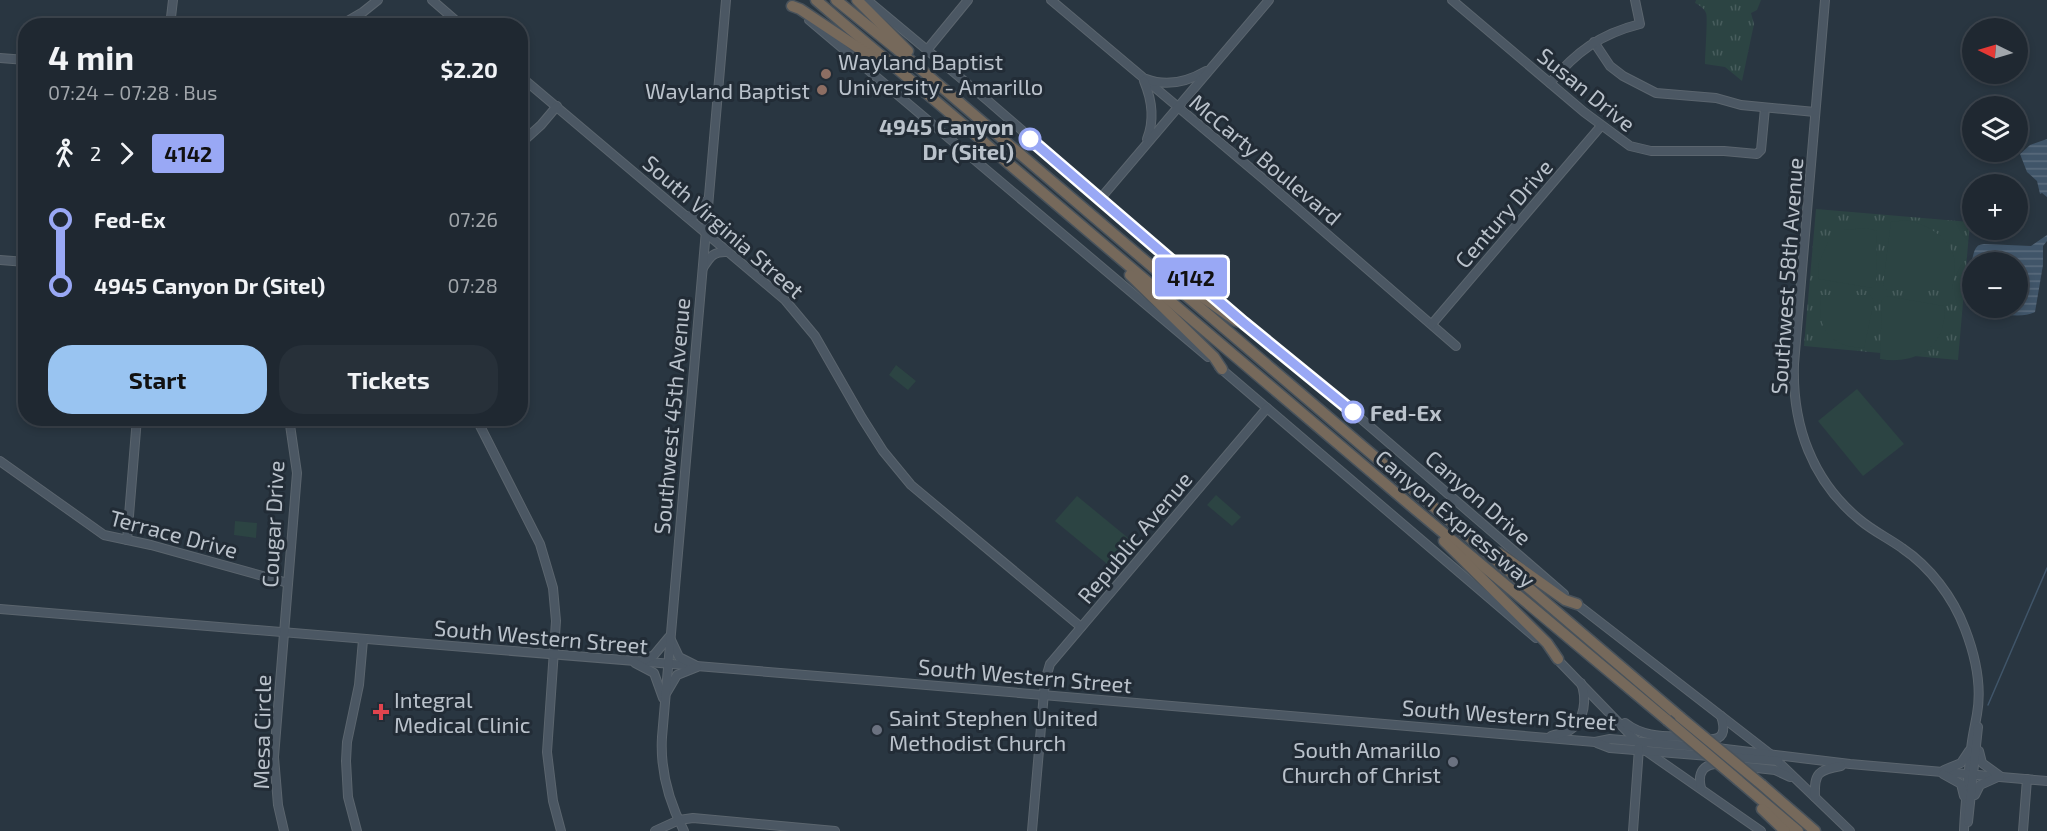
<!DOCTYPE html>
<html lang="en">
<head>
<meta charset="utf-8">
<style>
	:root { --surface:#1f2831; --page:#273039; --text:#f1f3f6; --muted:#a1a6ab; --line:#3c444d; --accent:#99c4f1 }
	body { margin:0; font-family:"Exo 2",sans-serif; background:var(--page); color:var(--text); height:100vh; display:flex; flex-direction:column; font-size:22px; white-space:nowrap }
	* { box-sizing:border-box; margin:0 }
	p { font-size:20px; color:var(--muted) }
	.icon { flex:none; width:33px; height:33px; fill:none; stroke:currentColor; stroke-width:2; stroke-linecap:round; stroke-linejoin:round }
	.map { position:relative; flex:1; overflow:hidden }
	.drawer { position:absolute; left:18px; top:18px; width:510px; height:408px; display:flex; flex-direction:column; background:var(--surface); border-radius:24px; box-shadow:0 3px 9px #0003,0 0 0 2px var(--line) }
	.drawer>* { flex:none }
	.badge { padding:0 12px; border-radius:4px; font-size:21px; line-height:39px }
	.needle { width:39px; rotate:275deg }
	.tools { position:absolute; left:1962px; top:18px; display:grid; gap:12px }
	.tools a { display:grid; place-items:center; width:66px; height:66px; border-radius:50%; background:var(--surface); box-shadow:0 3px 9px #0003,0 0 0 2px var(--line); font-size:30px }
	.map>.badge { position:absolute; translate:-50% -50%; box-shadow:0 0 0 3px #fff }
	.legs { display:flex; align-items:center; gap:9px; height:66px; padding:0 30px; font-size:20px }
	.legs p { margin-inline-start:auto }
	.headline { display:flex; align-items:center; justify-content:space-between; height:102px; padding:0 30px }
	h1 { font-size:33px; font-weight:700; line-height:45px }
	.cta { display:flex; gap:12px; margin-top:auto; padding:12px 30px }
	.cta a { flex:1; height:69px; border-radius:24px; background:var(--accent); color:#111; font-size:24px; font-weight:700; line-height:69px; text-align:center }
	.cta a+a { background:var(--page); color:var(--text) }
	ul { padding:0 30px; list-style:none }
	li { display:flex; align-items:center; gap:21px; height:66px; font-size:22px }
	li i { display:grid; place-items:center; width:9px; height:100%; margin:0 8px; background:currentColor }
	li i::after { content:''; width:15px; height:15px; margin:-8px; border:4px solid; border-radius:50%; background:var(--surface) }
	li p { margin-inline-start:auto }
	li:first-child i { background:linear-gradient(#0000 50%,currentColor 0) }
	li:last-child i { background:linear-gradient(currentColor 50%,#0000 0) }
	.map>svg:first-child { display:block }
	.grass { fill:url(#grass-tufts) }
	.garden { fill:#2c4443 }
	.water { fill:url(#water-rules); fill-rule:evenodd }
	.lines { fill:none; stroke-linecap:round; stroke-linejoin:round }
	.stream { stroke:#405569; stroke-width:1.5 }
	.secondary-casing { stroke:#5b656e; stroke-width:10 }
	.highway-casing { stroke:#48525b; stroke-width:13 }
	.secondary { stroke:#4b5763; stroke-width:8 }
	.highway { stroke:#76695b; stroke-width:10 }
	.highway-bridge-casing { stroke:#48525b; stroke-width:13; stroke-linecap:butt }
	.highway-bridge { stroke:#76695b; stroke-width:10 }
	.line-1-casing { stroke:#fff; stroke-width:14 }
	.line-1 { stroke:#99a8f5; stroke-width:9 }
	.education-dot { fill:#8d6e63; stroke:#222c36; stroke-width:2 }
	.stop-1-dot { fill:#fff; stroke:#99a8f5; stroke-width:3 }
	.health-dot { fill:#e0444e; stroke:#222c36; stroke-width:2 }
	.worship-dot { fill:#6b7280; stroke:#222c36; stroke-width:2 }
	.labels { text-anchor:middle; dominant-baseline:central; stroke-width:6; stroke-linejoin:round; paint-order:stroke }
	.poi-label { font-size:22px; fill:#bac2cb; stroke:#222c36; text-anchor:start }
	.street-label { font-size:22px; fill:#bac2cb; stroke:#222c36 }
	.stop-label { font-size:22px; font-weight:bold; fill:#bac2cb; stroke:#222c36; text-anchor:end }
</style>
</head>
<body>
<div class="map">
<svg width="2047" height="831" viewBox="0 0 2047 831">
	<defs>
		<pattern id="grass-tufts" width="24" height="20" patternUnits="userSpaceOnUse" patternTransform="scale(1.5)"><rect width="24" height="20" fill="#2c4443"/><path d="M3 7l-1-3M5 7V3M7 7l1-3M15 17l-1-3M17 17v-4M19 17l1-3" fill="none" stroke="#485d5d"/></pattern>
		<pattern id="water-rules" width="6" height="5" patternUnits="userSpaceOnUse" patternTransform="scale(1.5)"><rect width="6" height="5" fill="#405569"/><path d="M0 2.5h6" fill="none" stroke="#5a6c7d"/></pattern>
	</defs>
	<rect width="100%" height="100%" fill="#293641"/>
	<g class="grass">
		<path d="M1696 0H1761L1757 10 1751 13 1754 24 1742 81 1725 67 1705 64C1705 56 1708 16 1706 13 1704 8 1699 5 1695 3Z"/>
		<path d="M1816 209 1970 222 1958 360 1804 346Z"/>
	</g>
	<g class="garden">
		<path d="M1907 220C1929 225 1955 240 1955 266 1955 274 1953 283 1952 290H1887L1883 285 1891 222Z"/>
		<path d="M1867 228 1877 231 1876 284 1872 288 1819 279 1818 265 1828 242 1844 230Z"/>
		<path d="M1821 295H1870L1874 301 1864 348C1830 347 1816 329 1821 295Z"/>
		<path d="M1886 296 1944 306C1944 312 1945 319 1943 325 1936 354 1907 364 1880 359L1882 300Z"/>
		<path d="M896 365 916 381 908 390 889 375Z"/>
		<path d="M1857 389 1904 444 1863 476 1818 421Z"/>
		<path d="M1216 495 1241 517 1232 526 1207 505Z"/>
		<path d="M1077 496 1133 542 1112 568 1055 521Z"/>
		<path d="M235 521 257 523 256 538 234 535Z"/>
	</g>
	<g class="water">
		<path d="M2047 139V197L2042 193 2040 194 2037 181 2027 172 2020 154 2030 145Z"/>
		<path d="M2047 235V241L2043 246V265L2035 312C2021 320 1985 312 1971 307L1969 302C1970 291 1970 256 1976 248 1979 244 1980 245 1984 244L2031 246ZM1972 262H2018V308H1972Z"/>
	</g>
	<g class="lines">
		<path class="stream" d="M1988 705 2047 568"/>
		<g class="secondary-casing">
			<g id="secondary">
				<path d="M432 0 462 26"/>
				<path d="M867 0 987 100 1244 323 1330 392 1564 594"/>
				<path d="M1051 0 1267 182 1456 346"/>
				<path d="M1452 0 1584 112 1630 146 1651 151H1724L1757 154 1761 150 1765 108"/>
				<path d="M1825 0 1794 364C1792 425 1812 481 1860 520 1873 531 1888 538 1902 548 1930 567 1953 597 1965 629 1975 655 1982 686 1977 714 1975 726 1972 737 1971 750 1968 777 1965 804 1964 831"/>
				<path d="M809 20 1208 357"/>
				<path d="M170 26 173 0"/>
				<path d="M339 26 363 12 378 0"/>
				<path d="M1594 42 1610 66 1623 76 1656 93 1716 98 1741 105 1815 112"/>
				<path d="M927 50 968 0"/>
				<path d="M0 58 26 60"/>
				<path d="M520 76 785 300 815 336 862 418 883 451 911 485 1081 627"/>
				<path d="M1146 79C1167 87 1187 82 1206 71"/>
				<path d="M1144 81C1152 100 1155 119 1147 139"/>
				<path d="M1550 83C1576 52 1600 34 1640 24L1635 0"/>
				<path d="M520 144 541 125 557 106"/>
				<path d="M1100 199 1269 0"/>
				<path d="M686 216C698 219 701 210 706 201"/>
				<path d="M0 260 26 262"/>
				<path d="M703 268C710 257 713 251 728 252"/>
				<path d="M1432 324 1601 126"/>
				<path d="M1219 367 1536 638"/>
				<path d="M476 418 540 544 553 588 556 621 547 752 553 801 561 831"/>
				<path d="M0 461 104 535 151 545 288 583"/>
				<path d="M127 540 137 418"/>
				<path d="M1574 602 1770 754 1850 831"/>
				<path d="M0 609 879 681 1595 742 1610 739 1699 747"/>
				<path d="M671 640 679 657 695 665"/>
				<path d="M1555 657 1646 751 1761 831"/>
				<path d="M643 661 654 655 669 637"/>
				<path d="M635 663 654 673 663 698"/>
				<path d="M667 692 677 675 697 667"/>
				<path d="M1625 723C1644 738 1666 736 1688 737"/>
				<path d="M1551 736C1557 734 1565 733 1570 730 1585 721 1587 698 1581 683"/>
				<path d="M1706 739C1724 741 1726 731 1721 716"/>
				<path d="M1597 743 1610 748 1709 756"/>
				<path d="M1717 748 1850 764 2047 781"/>
				<path d="M1730 757 1778 761"/>
				<path d="M1738 766 1775 770 1790 777"/>
				<path d="M1944 770 1961 763 1969 751"/>
				<path d="M1943 774 1961 784 1964 796"/>
				<path d="M1701 788C1697 772 1704 763 1720 764"/>
				<path d="M1975 795 1980 785 2000 776 1982 763 1979 751"/>
				<path d="M1815 797C1814 773 1818 770 1841 766"/>
				<path d="M1968 822 1978 727"/>
				<path d="M284 831 278 805 274 757 297 473 289 418"/>
				<path d="M357 831 348 797 346 761 347 742 359 685 363 640"/>
				<path d="M655 831 679 820 693 818 835 831"/>
				<path d="M684 831C669 802 660 770 662 737L726 0"/>
				<path d="M1032 831 1045 681 1050 664 1267 408"/>
				<path d="M1633 831 1639 748"/>
				<path d="M2023 831 2027 779"/>
			</g>
		</g>
		<g class="highway-casing">
			<g id="highway">
				<path d="M816 0C877 53 941 104 1002 158L1416 510 1667 720"/>
				<path d="M836 0 904 55 1680 717"/>
				<path d="M857 0 908 51"/>
				<path d="M792 6 800 9 875 59"/>
				<path d="M1130 275 1214 357 1222 369"/>
				<path d="M1177 279 1236 321 1244 323"/>
				<path d="M1444 541 1547 643 1558 659"/>
				<path d="M1499 553 1565 600 1577 604"/>
				<path d="M1738 780 1798 831"/>
				<path d="M1762 785 1815 831"/>
				<path d="M1762 809 1785 831"/>
			</g>
		</g>
		<use href="#secondary" class="secondary"/>
		<use href="#highway" class="highway"/>
		<g class="highway-bridge-casing">
			<g id="highway-bridge">
				<path d="M1680 717 1762 785"/>
				<path d="M1667 720 1738 780"/>
			</g>
		</g>
		<use href="#highway-bridge" class="highway-bridge"/>
	</g>
	<g class="lines">
		<g class="line-1-casing">
			<path id="line-1" d="M1030 139 1244 323 1353 412"/>
		</g>
		<use href="#line-1" class="line-1"/>
	</g>
	<g class="education-dot">
		<circle cx="826" cy="74" r="6"/>
		<circle cx="822" cy="90" r="6"/>
	</g>
	<g class="stop-1-dot">
		<circle cx="1030" cy="139" r="10"/>
		<circle cx="1353" cy="412" r="10"/>
	</g>
	<path class="health-dot" d="M378 703h6v6h6v6h-6v6h-6v-6h-6v-6h6z"/>
	<g class="worship-dot">
		<circle cx="877" cy="730" r="6"/>
		<circle cx="1453" cy="762" r="6"/>
	</g>
	<g class="labels">
		<g class="poi-label">
			<text x="838" y="61">Wayland Baptist<tspan x="838" dy="25">University - Amarillo</tspan></text>
			<text x="810" y="90" text-anchor="end">Wayland Baptist</text>
			<text x="394" y="699">Integral<tspan x="394" dy="25">Medical Clinic</tspan></text>
			<text x="889" y="717">Saint Stephen United<tspan x="889" dy="25">Methodist Church</tspan></text>
			<text x="1441" y="749" text-anchor="end">South Amarillo<tspan x="1441" dy="25">Church of Christ</tspan></text>
		</g>
		<g class="street-label">
			<text transform="translate(1587 89) rotate(39)">Susan Drive</text>
			<text transform="translate(1266 159) rotate(40)">McCarty Boulevard</text>
			<text transform="translate(1503 213) rotate(-49)">Century Drive</text>
			<text transform="translate(724 226) rotate(41)">South Virginia Street</text>
			<text transform="translate(1786 276) rotate(-86)">Southwest 58th Avenue</text>
			<text transform="translate(671 416) rotate(-85)">Southwest 45th Avenue</text>
			<text transform="translate(1479 497) rotate(41)">Canyon Drive</text>
			<text transform="translate(1456 518) rotate(40)">Canyon Expressway</text>
			<text transform="translate(272 524) rotate(-87)">Cougar Drive</text>
			<text transform="translate(174 533) rotate(15)">Terrace Drive</text>
			<text transform="translate(1134 537) rotate(-50)">Republic Avenue</text>
			<text transform="translate(541 636) rotate(5)">South Western Street</text>
			<text transform="translate(1025 675) rotate(5)">South Western Street</text>
			<text transform="translate(1509 714) rotate(4)">South Western Street</text>
			<text transform="translate(261 732) rotate(-89)">Mesa Circle</text>
		</g>
		<g class="stop-label">
			<text x="1014" y="126">4945 Canyon<tspan x="1014" dy="25">Dr (Sitel)</tspan></text>
			<text x="1370" y="412" text-anchor="start">Fed-Ex</text>
		</g>
	</g>
</svg>
<div class="tools">
<a><svg class="needle" viewBox="-14 -14 28 28"><path d="M0-13l5 13h-10z" fill="#e53935"/><path d="M0 13l5-13h-10z" fill="#a1a6ab"/></svg></a>
<a><svg class="icon" aria-label="layers" viewBox="0 0 24 24"><path d="M12 4l9 5-9 5-9-5zM3 14l9 5 9-5"/></svg></a>
<a>+</a>
<a>−</a>
</div>
<b class="badge" style="left:1191px;top:277px;background:#99a8f5;color:#111">4142</b>
<section class="drawer">
<div class="headline"><div><h1>4 min</h1><p>07:24 – 07:28 · Bus</p></div><b>$2.20</b></div>
<div class="legs"><svg class="icon" aria-label="walk" viewBox="0 0 24 24"><circle cx="13" cy="4" r="2"/><path d="M13 8l-2 6 4 7M11 14l-3 7M7 12l3-4h3l4 4"/></svg>2<svg class="icon" aria-label="forward" viewBox="0 0 24 24"><path d="M9 5l7 7-7 7"/></svg><b class="badge" style="background:#99a8f5;color:#111">4142</b></div>
<ul>
<li><i style="color:#99a8f5"></i><b>Fed-Ex</b><p>07:26</p></li>
<li><i style="color:#99a8f5"></i><b>4945 Canyon Dr (Sitel)</b><p>07:28</p></li>
</ul>
<div class="cta"><a>Start</a><a>Tickets</a></div>
</section>
</div>
</body>
</html>
